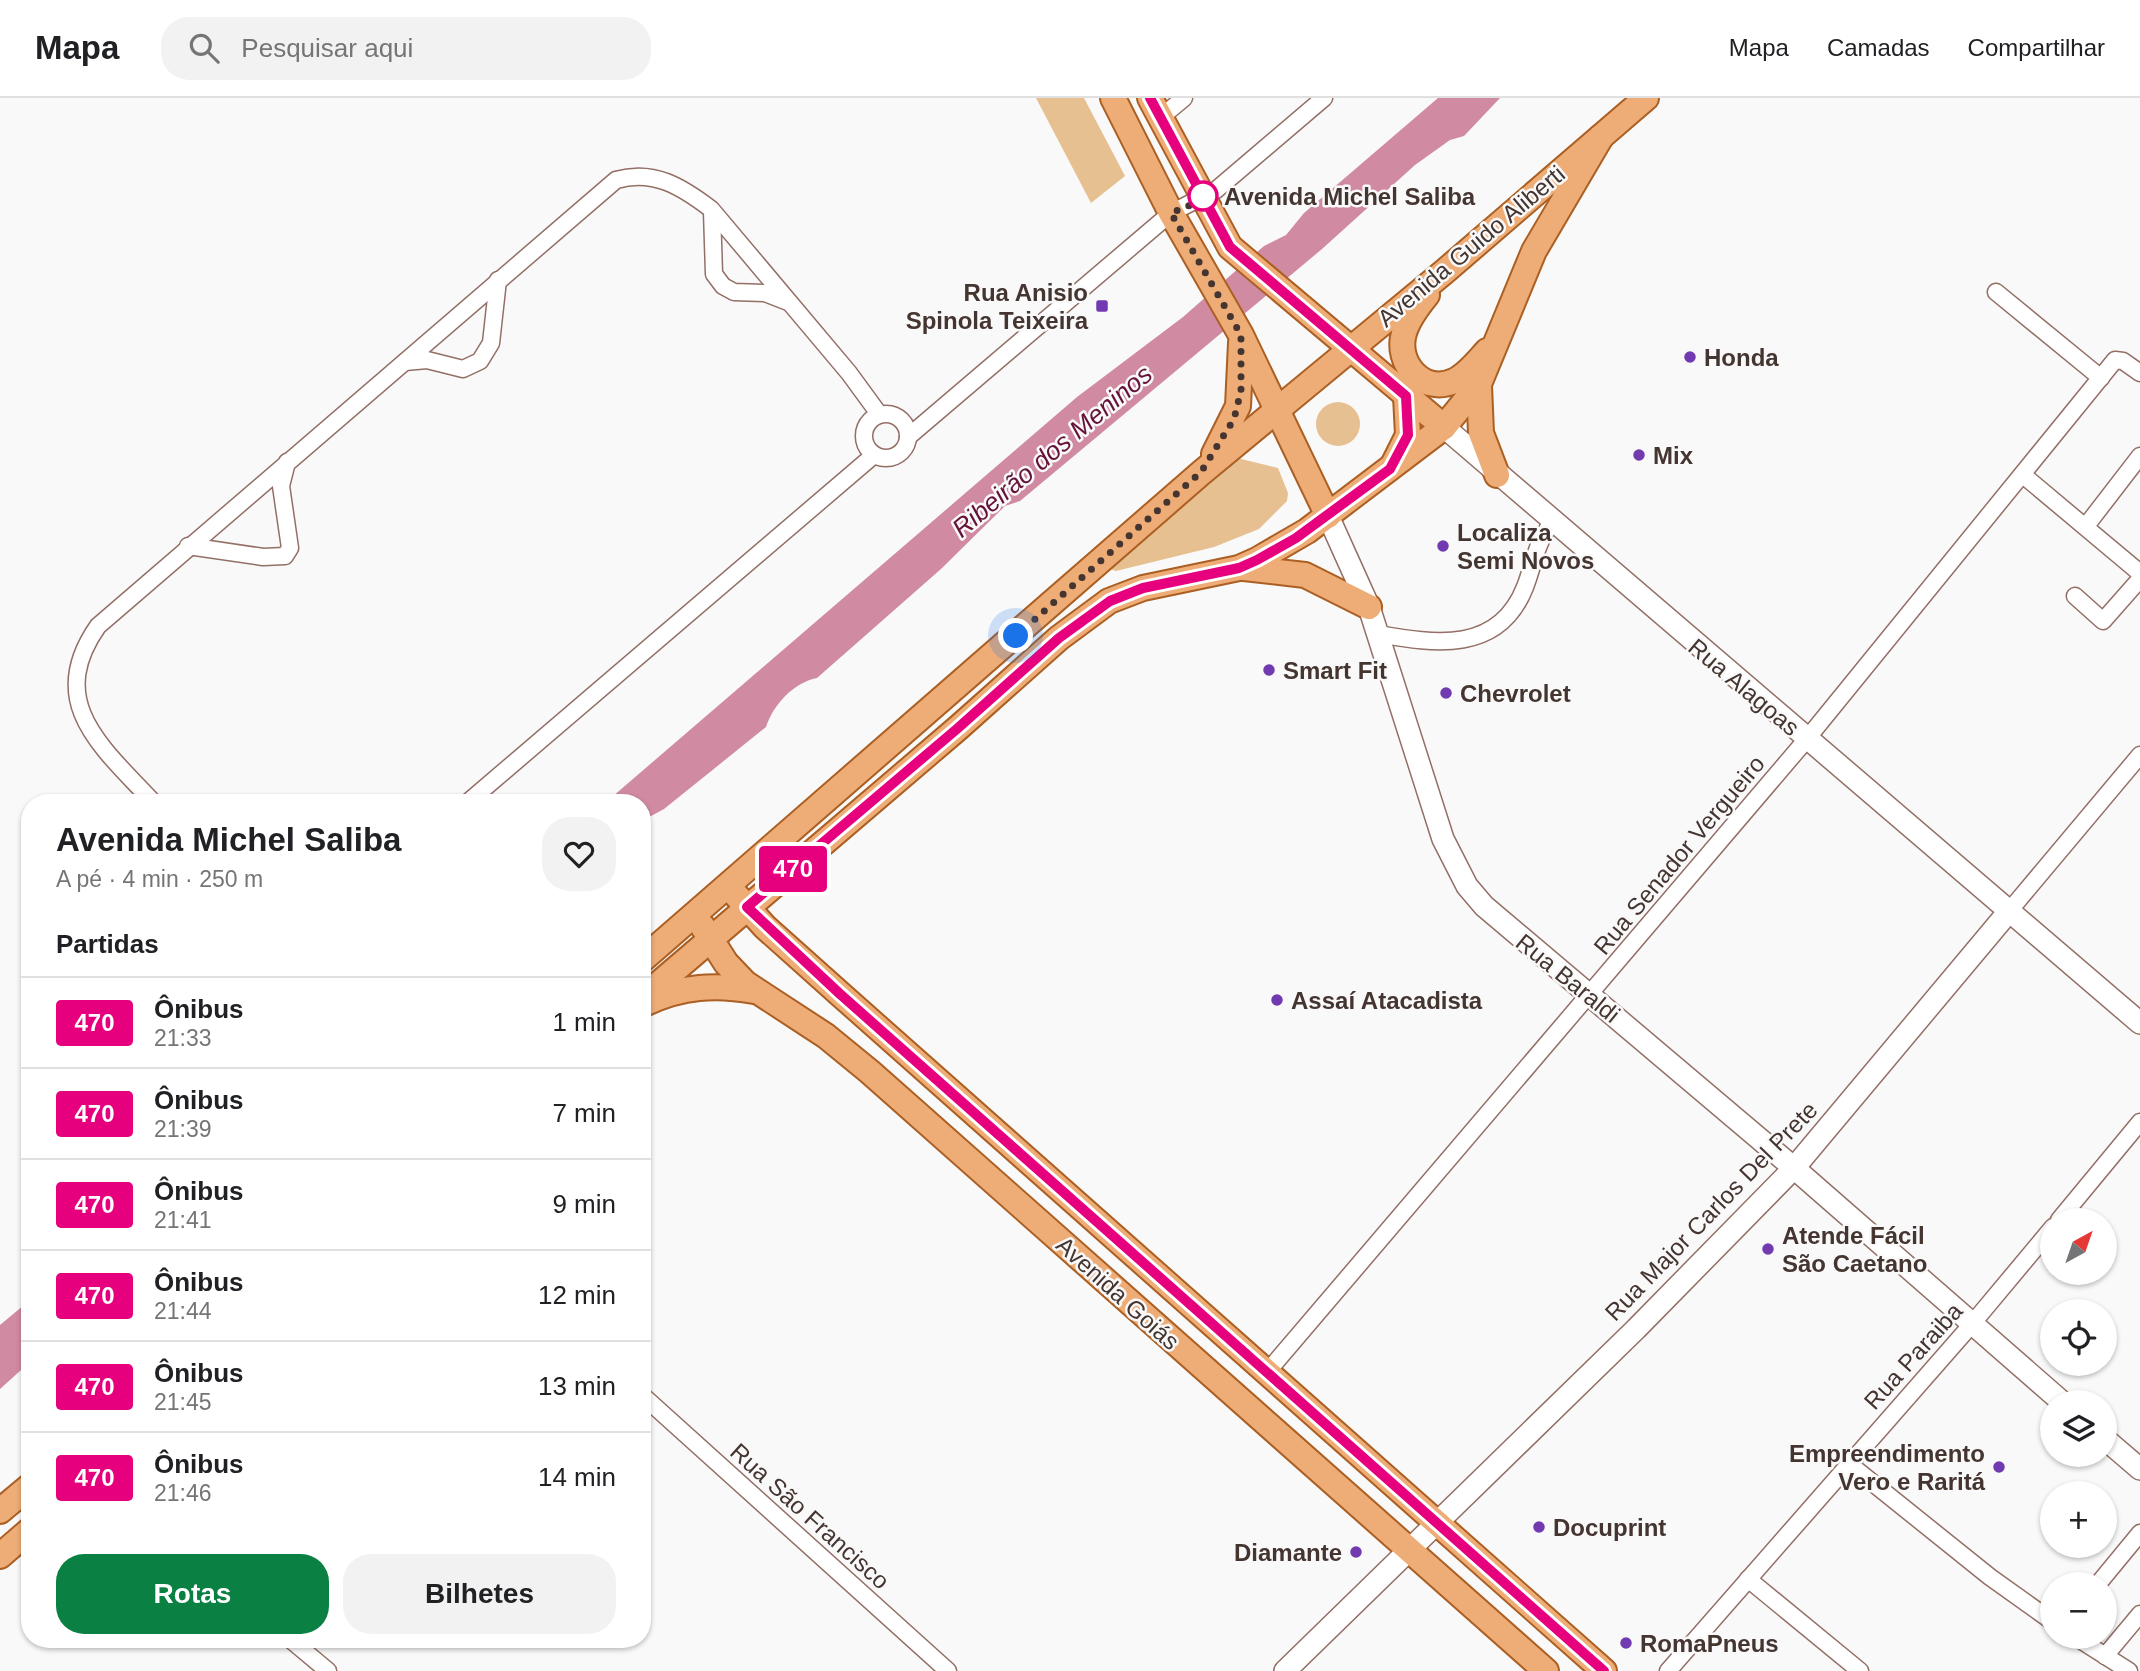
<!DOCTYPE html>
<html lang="pt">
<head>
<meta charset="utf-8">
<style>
	:root { --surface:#fff; --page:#f2f2f2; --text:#202124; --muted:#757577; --line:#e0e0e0; --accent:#0b8043 }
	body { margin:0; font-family:Helvetica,sans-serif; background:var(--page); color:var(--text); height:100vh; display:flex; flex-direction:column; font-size:26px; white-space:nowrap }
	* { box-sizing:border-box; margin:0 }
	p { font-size:23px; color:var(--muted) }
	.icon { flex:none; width:38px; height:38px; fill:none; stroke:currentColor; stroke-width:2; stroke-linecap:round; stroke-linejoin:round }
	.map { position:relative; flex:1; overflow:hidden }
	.drawer { position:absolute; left:21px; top:696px; width:630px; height:854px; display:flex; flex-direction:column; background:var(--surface); border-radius:28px; box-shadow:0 2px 5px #0004 }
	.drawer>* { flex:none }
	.badge { padding:0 14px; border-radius:5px; font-size:24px; line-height:46px }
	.needle { width:46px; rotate:40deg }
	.controls { position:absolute; left:2040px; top:1110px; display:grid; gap:14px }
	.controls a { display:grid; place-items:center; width:77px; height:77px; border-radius:50%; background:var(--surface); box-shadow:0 2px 5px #0004; font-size:35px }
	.you { position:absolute; width:35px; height:35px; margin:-18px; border:5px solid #fff; border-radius:50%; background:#1a73e8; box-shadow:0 0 0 10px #1a73e833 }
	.map>.badge { position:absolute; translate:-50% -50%; box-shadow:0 0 0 4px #fff }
	h2 { padding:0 35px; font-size:26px; line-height:63px }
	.round { display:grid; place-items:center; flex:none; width:74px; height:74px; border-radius:28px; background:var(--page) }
	.overview { display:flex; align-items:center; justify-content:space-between; height:119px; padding:0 35px }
	h1 { font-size:33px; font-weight:800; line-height:52px }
	.primary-button { display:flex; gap:14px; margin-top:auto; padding:14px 35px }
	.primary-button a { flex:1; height:80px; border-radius:28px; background:var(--accent); color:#fff; font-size:28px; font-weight:800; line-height:80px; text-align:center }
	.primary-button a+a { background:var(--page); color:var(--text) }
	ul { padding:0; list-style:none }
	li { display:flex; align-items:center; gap:21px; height:91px; padding:0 35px; border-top:2px solid var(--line) }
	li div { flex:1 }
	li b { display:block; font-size:26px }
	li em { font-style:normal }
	li .badge { min-width:77px; font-weight:700; text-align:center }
	header { display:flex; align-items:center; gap:42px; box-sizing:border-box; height:98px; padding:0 35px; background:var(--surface); border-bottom:2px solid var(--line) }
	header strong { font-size:33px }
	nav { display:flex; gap:38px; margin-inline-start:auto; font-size:24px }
	.search { width:490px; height:63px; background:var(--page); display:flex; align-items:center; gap:18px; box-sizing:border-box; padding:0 24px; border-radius:28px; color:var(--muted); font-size:26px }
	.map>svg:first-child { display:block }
	.green { fill:#e7c091 }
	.water { fill:#d08aa2 }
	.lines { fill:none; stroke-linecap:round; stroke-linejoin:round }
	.street-casing { stroke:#936f66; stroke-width:19 }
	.secondary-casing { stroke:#936f66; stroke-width:24 }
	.primary-casing { stroke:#ab5f22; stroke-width:28 }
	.street { stroke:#fff; stroke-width:16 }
	.secondary { stroke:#fff; stroke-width:21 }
	.primary { stroke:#eeac76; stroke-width:24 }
	.line-casing { stroke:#fff; stroke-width:16 }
	.line { stroke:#e6007e; stroke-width:10 }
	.walk { stroke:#453531; stroke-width:7; stroke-dasharray:0 12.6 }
	.stop-dot { fill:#fff; stroke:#e6007e; stroke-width:3.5 }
	.poi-dot { fill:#713ab0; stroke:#f9f9f9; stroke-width:2.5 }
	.labels { text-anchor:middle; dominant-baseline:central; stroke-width:5; stroke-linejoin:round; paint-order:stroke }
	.stop-label { font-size:24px; font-weight:bold; fill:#453531; stroke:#f9f9f9; text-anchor:start }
	.street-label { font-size:24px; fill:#453531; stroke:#f9f9f9 }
	.poi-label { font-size:24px; font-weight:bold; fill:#453531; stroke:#f9f9f9; text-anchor:start }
	.water-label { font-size:26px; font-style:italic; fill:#651239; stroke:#f9f9f9 }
</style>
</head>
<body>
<header>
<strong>Mapa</strong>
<div class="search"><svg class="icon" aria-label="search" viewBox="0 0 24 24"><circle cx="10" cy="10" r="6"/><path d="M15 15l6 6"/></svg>Pesquisar aqui</div>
<nav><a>Mapa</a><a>Camadas</a><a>Compartilhar</a></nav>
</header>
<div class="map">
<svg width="2140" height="1573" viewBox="0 0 2140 1573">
	<rect width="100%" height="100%" fill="#f9f9f9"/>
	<g class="green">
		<path d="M1036 0H1084L1125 78 1091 105Z"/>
		<circle cx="1338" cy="326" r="22"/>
		<path d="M1237 360 1278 370 1288 395 1287 403 1259 431 1214 449 1116 473 1107 470Z"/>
	</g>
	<g class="water">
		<path d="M1438 0H1500L1464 38 1450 42 1415 67 1322 151 1020 403 1005 408 941 471 817 580C793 585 774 606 766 629L664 711 642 723V705H605L1077 299 1183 219 1264 148 1286 137 1304 115Z"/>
		<path d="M30 1202V1264L0 1291V1227Z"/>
	</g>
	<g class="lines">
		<g class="street-casing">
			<g id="street">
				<path d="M1160 20 1184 0"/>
				<path d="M712 113 714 176 723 188 734 194 765 195 788 204"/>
				<path d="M1996 194 2101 280"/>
				<path d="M405 264 427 262 463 271 480 263 491 245 498 182"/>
				<circle cx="886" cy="338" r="22"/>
				<path d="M908 339 1171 115 1216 92 1324 0"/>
				<path d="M2023 377 2140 475"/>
				<path d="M2086 428 2140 358"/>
				<path d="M188 448 263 459 285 458 290 450 281 388 287 364"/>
				<path d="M2075 498 2103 523 2140 481"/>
				<path d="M1378 536C1435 546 1499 556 1525 489 1534 466 1536 444 1552 425"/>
				<path d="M154 705C103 650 44 605 98 528L616 82C654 71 682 89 711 111L849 275 879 316"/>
				<path d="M467 705 874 357"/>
				<path d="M2010 812 2140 657"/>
				<path d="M2059 1122 2140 1024"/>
				<path d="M1268 1273 1806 642 2115 262 2123 263 2140 275"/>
				<path d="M642 1297 948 1573"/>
				<path d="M1848 1365 1990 1479 2053 1524"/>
				<path d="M1748 1481 1860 1573"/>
				<path d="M2098 1486 2140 1435"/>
				<path d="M2074 1538 2129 1573"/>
				<path d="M291 1542 328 1573"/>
				<path d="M2105 1558 2140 1516"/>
				<path d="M1668 1573 1972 1226 2053 1129"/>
			</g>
		</g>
		<g class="secondary-casing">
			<g id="secondary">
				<path d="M1444 329 2140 925"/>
				<path d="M1328 418 1369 509 1443 741 1467 788 1484 808 1794 1070 2062 1304"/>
				<path d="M2105 1341 2140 1371"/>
				<path d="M1285 1573 1636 1231 1794 1070 2010 812"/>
			</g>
		</g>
		<g class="primary-casing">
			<g id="primary">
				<path d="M1113 0 1171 115 1241 237 1328 418"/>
				<path d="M1150 0 1230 149 1444 329"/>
				<path d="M1427 197C1418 208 1408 221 1404 235 1395 265 1423 297 1454 283 1467 277 1477 264 1487 253"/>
				<path d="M1479 287 1481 335 1497 377"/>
				<path d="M1214 356 1238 308 1241 245"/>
				<path d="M1394 365 1408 337 1406 298"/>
				<path d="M1244 470 1305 477 1369 509"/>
				<path d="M736 797 765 829 840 896 1604 1573"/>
				<path d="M703 829 726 865 745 885 826 938 870 974 1546 1573"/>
				<path d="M642 862 1201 375 1444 174 1646 0"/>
				<path d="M642 900 958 630 1059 540 1109 503 1143 490 1239 470 1257 462 1307 433 1444 329 1479 286 1534 153 1601 39"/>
				<path d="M646 905C682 888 716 886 754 893"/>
				<path d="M0 1413 30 1388"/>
				<path d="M0 1458 30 1432"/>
			</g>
		</g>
		<use href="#street" class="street"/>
		<use href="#secondary" class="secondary"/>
		<use href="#primary" class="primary"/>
	</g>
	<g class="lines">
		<g class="line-casing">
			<path id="line" d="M1150 0 1230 149 1406 298 1408 337 1390 371 1296 440 1257 462 1239 470 1143 490 1110 503 1059 540 958 630 747 809 840 896 1604 1573"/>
		</g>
		<use href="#line" class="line"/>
		<path class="walk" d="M1016 538 1201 374 1234 321 1241 293V237L1171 115 1205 101 1203 98"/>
	</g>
	<circle class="stop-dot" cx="1203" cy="98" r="14"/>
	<g class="poi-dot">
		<rect x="1095" y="201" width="14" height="14" rx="3.5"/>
		<circle cx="1690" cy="259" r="7"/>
		<circle cx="1639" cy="357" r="7"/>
		<circle cx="1443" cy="448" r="7"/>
		<circle cx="1269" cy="572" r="7"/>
		<circle cx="1446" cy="595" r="7"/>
		<circle cx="1277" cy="902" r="7"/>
		<circle cx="1768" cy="1151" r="7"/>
		<circle cx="1999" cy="1369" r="7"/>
		<circle cx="1539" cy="1429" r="7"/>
		<circle cx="1356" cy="1454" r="7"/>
		<circle cx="1626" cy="1545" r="7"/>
	</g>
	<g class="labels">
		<g class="stop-label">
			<text x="1224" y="98">Avenida Michel Saliba</text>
		</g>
		<g class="street-label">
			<text transform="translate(1471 148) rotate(-40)">Avenida Guido Aliberti</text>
			<text transform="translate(1744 589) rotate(40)">Rua Alagoas</text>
			<text transform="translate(1679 757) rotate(-50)">Rua Senador Vergueiro</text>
			<text transform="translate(1568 880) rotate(39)">Rua Baraldi</text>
			<text transform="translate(1711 1113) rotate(-46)">Rua Major Carlos Del Prete</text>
			<text transform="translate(1118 1195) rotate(42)">Avenida Goiás</text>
			<text transform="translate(1913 1258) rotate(-48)">Rua Paraiba</text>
			<text transform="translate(810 1418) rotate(42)">Rua São Francisco</text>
		</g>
		<g class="poi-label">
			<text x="1088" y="194" text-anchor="end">Rua Anisio<tspan x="1088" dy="28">Spinola Teixeira</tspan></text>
			<text x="1704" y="259">Honda</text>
			<text x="1653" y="357">Mix</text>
			<text x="1457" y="434">Localiza<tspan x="1457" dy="28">Semi Novos</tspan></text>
			<text x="1283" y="572">Smart Fit</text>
			<text x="1460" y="595">Chevrolet</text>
			<text x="1291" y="902">Assaí Atacadista</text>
			<text x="1782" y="1137">Atende Fácil<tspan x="1782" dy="28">São Caetano</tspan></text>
			<text x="1985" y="1355" text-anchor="end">Empreendimento<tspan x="1985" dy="28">Vero e Raritá</tspan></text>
			<text x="1553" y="1429">Docuprint</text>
			<text x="1342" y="1454" text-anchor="end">Diamante</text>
			<text x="1640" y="1545">RomaPneus</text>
		</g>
		<g class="water-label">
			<text transform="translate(1052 353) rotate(-40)">Ribeirão dos Meninos</text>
		</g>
	</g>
</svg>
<div class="controls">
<a><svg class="needle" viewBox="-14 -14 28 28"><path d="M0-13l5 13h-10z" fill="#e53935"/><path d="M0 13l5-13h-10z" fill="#757577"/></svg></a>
<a><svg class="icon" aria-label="locate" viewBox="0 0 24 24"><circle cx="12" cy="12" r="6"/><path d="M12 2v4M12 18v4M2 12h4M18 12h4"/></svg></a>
<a><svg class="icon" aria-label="layers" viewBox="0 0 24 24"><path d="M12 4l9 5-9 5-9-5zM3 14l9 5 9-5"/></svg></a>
<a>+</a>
<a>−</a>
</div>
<div class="you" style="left:1016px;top:538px"></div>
<b class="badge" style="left:793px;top:771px;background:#e6007e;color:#fff">470</b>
<section class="drawer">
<div class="overview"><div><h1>Avenida Michel Saliba</h1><p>A pé · 4 min · 250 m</p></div><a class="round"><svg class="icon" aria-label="heart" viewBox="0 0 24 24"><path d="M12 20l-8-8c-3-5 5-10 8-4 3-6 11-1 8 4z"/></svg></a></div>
<h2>Partidas</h2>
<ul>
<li><span class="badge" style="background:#e6007e;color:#fff">470</span><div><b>Ônibus</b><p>21:33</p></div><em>1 min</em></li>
<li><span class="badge" style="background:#e6007e;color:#fff">470</span><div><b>Ônibus</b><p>21:39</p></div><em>7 min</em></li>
<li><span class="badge" style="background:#e6007e;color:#fff">470</span><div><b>Ônibus</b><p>21:41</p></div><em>9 min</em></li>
<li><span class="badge" style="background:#e6007e;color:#fff">470</span><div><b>Ônibus</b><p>21:44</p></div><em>12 min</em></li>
<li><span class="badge" style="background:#e6007e;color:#fff">470</span><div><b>Ônibus</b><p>21:45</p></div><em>13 min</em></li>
<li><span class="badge" style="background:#e6007e;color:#fff">470</span><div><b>Ônibus</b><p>21:46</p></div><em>14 min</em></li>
</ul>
<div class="primary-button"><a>Rotas</a><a>Bilhetes</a></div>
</section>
</div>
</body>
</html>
